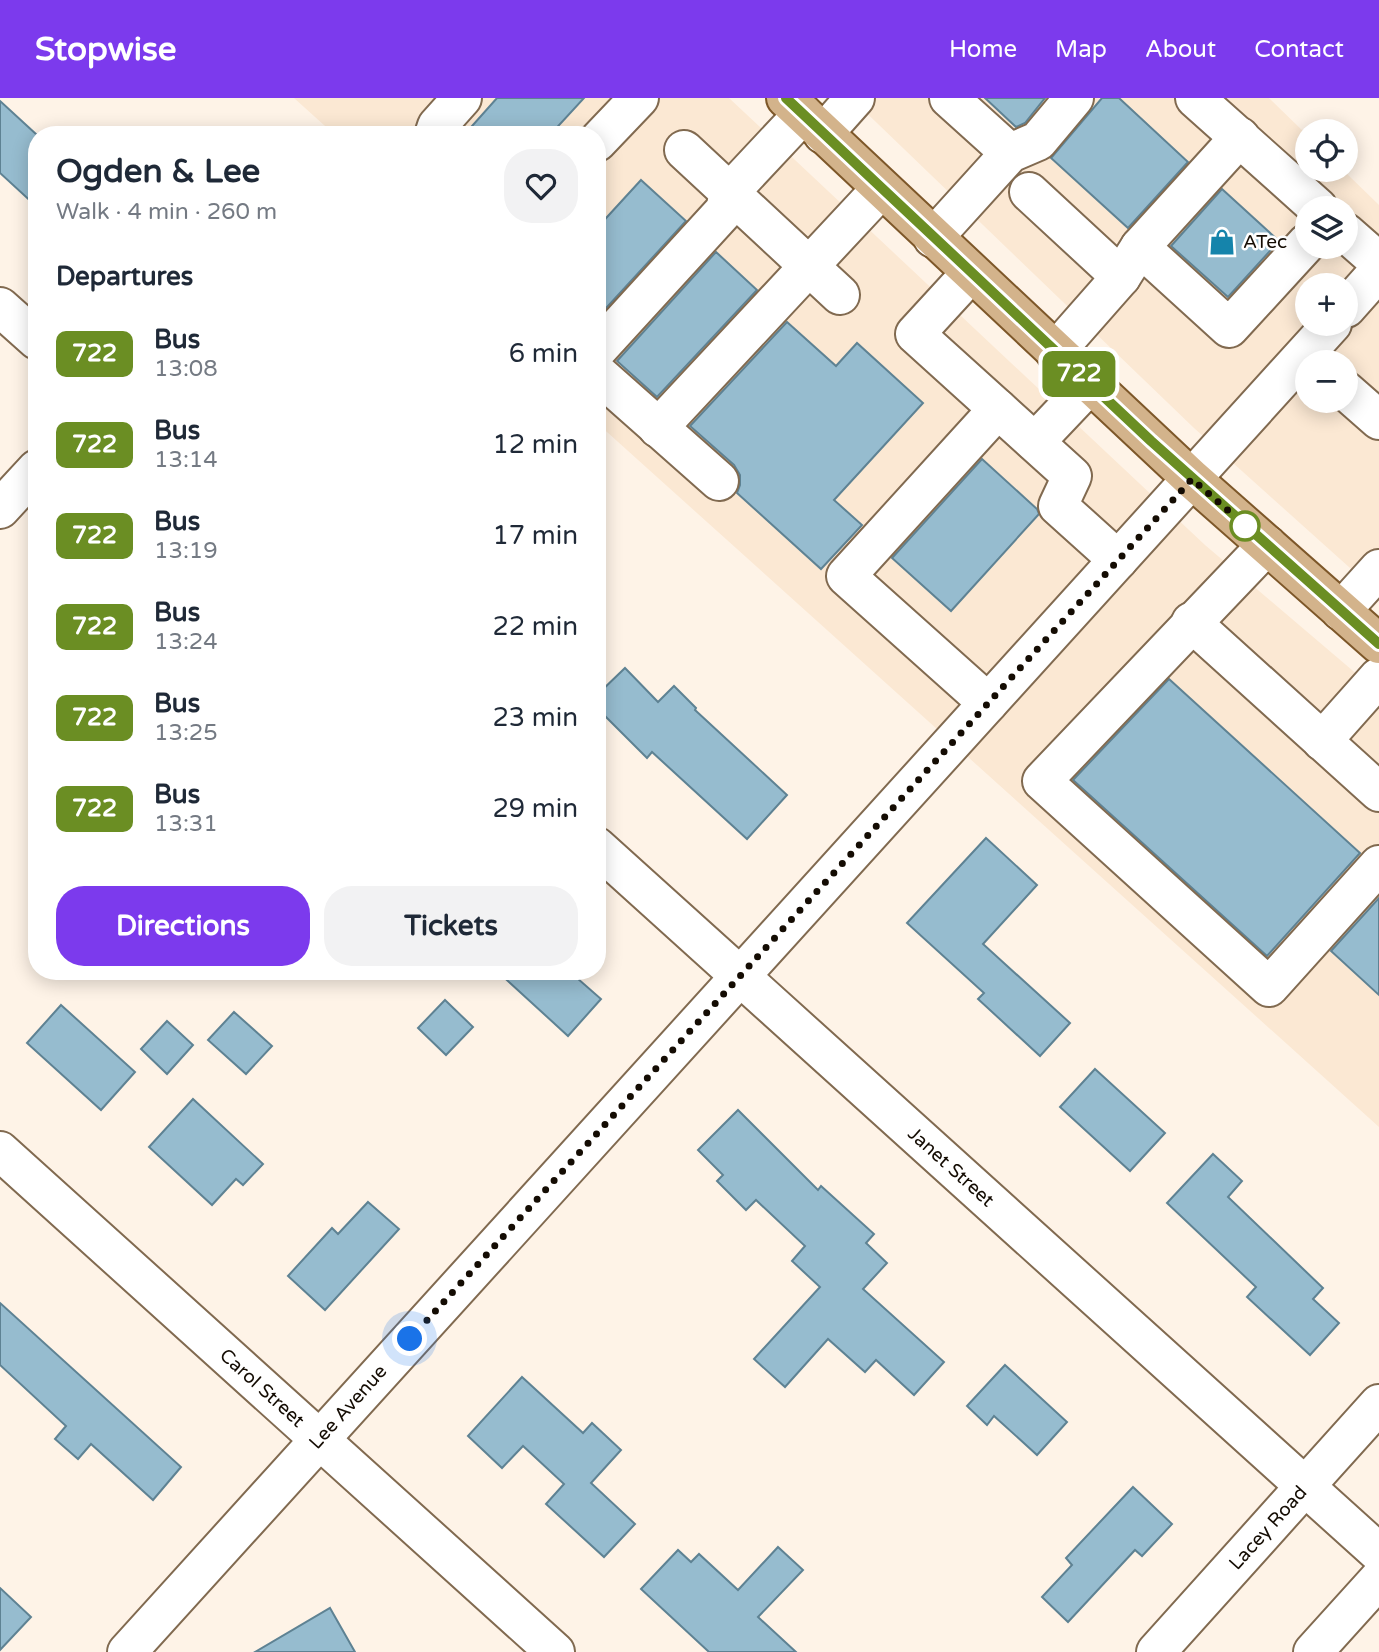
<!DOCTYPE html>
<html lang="en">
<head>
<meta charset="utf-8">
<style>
	:root { --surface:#fff; --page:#f2f2f3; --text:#1f2937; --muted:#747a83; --accent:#7c3aed }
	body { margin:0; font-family:"Varela Round",sans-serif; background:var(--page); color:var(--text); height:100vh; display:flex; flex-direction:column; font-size:26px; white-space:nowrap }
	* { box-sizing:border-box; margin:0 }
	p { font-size:23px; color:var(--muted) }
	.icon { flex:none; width:38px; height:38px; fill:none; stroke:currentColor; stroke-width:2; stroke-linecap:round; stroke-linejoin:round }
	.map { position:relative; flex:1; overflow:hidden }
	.drawer { position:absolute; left:28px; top:28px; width:578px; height:854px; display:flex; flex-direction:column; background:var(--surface); border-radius:28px; box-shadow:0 4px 18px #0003 }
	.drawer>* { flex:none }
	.badge { padding:0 14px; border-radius:10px; font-size:24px; line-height:46px }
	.tools { position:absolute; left:1295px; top:21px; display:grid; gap:14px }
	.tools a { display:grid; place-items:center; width:63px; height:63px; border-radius:50%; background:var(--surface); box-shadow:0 4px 18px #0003; font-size:35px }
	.you { position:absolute; width:35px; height:35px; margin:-18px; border:5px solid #fff; border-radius:50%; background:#1a73e8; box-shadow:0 0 0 10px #1a73e833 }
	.map>.badge { position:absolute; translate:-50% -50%; box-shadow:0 0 0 4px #fff }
	h2 { padding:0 28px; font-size:26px; line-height:63px }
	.round { display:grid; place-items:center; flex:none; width:74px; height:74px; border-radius:28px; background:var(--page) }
	.summary { display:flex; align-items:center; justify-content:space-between; height:119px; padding:0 28px }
	h1 { font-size:33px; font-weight:700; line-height:52px }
	.primary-button { display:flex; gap:14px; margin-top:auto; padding:14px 28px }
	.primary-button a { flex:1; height:80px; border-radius:28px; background:var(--accent); color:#fff; font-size:28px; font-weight:700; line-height:80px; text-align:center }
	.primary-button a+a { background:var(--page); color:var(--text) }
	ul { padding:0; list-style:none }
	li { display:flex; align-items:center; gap:21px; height:91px; padding:0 28px }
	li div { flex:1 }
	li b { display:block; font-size:26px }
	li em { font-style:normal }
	li .badge { min-width:77px; font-weight:700; text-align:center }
	header { display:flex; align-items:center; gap:42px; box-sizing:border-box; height:98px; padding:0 35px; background:var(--accent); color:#fff }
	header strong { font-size:33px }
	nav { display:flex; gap:38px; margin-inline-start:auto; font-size:24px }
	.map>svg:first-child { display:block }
	.built { fill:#fbe8d3; fill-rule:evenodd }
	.building { fill:#96bccf; stroke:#5e8293; stroke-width:2 }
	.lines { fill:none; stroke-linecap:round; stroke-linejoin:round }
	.minor-casing { stroke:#816a50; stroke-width:42 }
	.major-casing { stroke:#7d5729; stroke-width:42 }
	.minor { stroke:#fff; stroke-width:38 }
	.major { stroke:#d3b38b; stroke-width:38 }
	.line-casing { stroke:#fff; stroke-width:16 }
	.line { stroke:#6b8e23; stroke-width:10 }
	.walk { stroke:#140c03; stroke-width:7; stroke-dasharray:0 12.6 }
	.stop-dot { fill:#fff; stroke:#6b8e23; stroke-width:3.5 }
	.labels { text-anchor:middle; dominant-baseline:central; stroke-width:5; stroke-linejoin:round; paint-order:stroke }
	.poi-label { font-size:19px; fill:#140c03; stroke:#fff; text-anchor:start }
	.street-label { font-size:19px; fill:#140c03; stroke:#fff }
</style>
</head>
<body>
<header>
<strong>Stopwise</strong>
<nav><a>Home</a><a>Map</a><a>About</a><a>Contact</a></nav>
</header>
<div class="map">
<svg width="1379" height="1554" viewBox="0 0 1379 1554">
	<rect width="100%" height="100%" fill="#fef3e7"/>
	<g class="built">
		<path d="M294 0H729L1205 447 1379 595V1029L597 325V37H335Z"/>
		<path d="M851 0H1269L1307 37V72H1343L1379 107V496L1194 330ZM1307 110H1346V149H1307ZM1307 187H1346V226H1307ZM1307 264H1346V303H1307Z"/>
	</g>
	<g class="building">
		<path d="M497 0H584L550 37H464Z"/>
		<path d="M985 0H1045L1025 25 1016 29Z"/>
		<path d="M1102 0H1119L1188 64 1128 130 1051 60Z"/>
		<path d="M0 3 37 37V109L0 75Z"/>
		<path d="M641 82 686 123 597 220V130Z"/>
		<path d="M1222 91 1279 143 1228 199 1171 148Z"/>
		<path d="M716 154 757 192 657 299 617 263Z"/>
		<path d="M787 224 836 268 857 245 923 305 834 402 862 427 821 471 737 395 740 387V377L734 367 690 328Z"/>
		<path d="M982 361 1037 411 1039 416 951 513 892 460Z"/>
		<path d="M625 570 658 604 674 588 696 610 695 612 787 697 747 741 652 654 647 660 597 610V597Z"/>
		<path d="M1169 581 1360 755 1267 858 1073 682Z"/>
		<path d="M986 740 1037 787 983 846 1070 925 1040 958 978 901 984 895 907 825Z"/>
		<path d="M1379 800V897L1331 853Z"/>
		<path d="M497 873H569L601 901 568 938Z"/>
		<path d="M445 902 473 929 446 957 418 930Z"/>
		<path d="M61 907 135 974 101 1012 27 945Z"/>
		<path d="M234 914 272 948 246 976 208 942Z"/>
		<path d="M167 923 193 947 167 976 141 951Z"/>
		<path d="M1095 971 1165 1035 1130 1073 1060 1009Z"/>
		<path d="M193 1001 263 1066 243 1087 236 1081 212 1107 149 1049Z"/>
		<path d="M738 1012 818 1092 821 1088 874 1136 866 1145 887 1165 863 1191 944 1264 914 1297 876 1262 865 1274 828 1241 785 1289 754 1261 820 1189 792 1163 805 1148 756 1102 746 1112 717 1083 723 1077 698 1052Z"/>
		<path d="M1213 1056 1242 1083 1228 1099 1323 1190 1313 1201 1339 1225 1310 1257 1247 1199 1256 1189 1167 1105Z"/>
		<path d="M368 1104 399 1131 325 1212 288 1178 332 1130 338 1136Z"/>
		<path d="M0 1205 181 1369 153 1402 91 1346 78 1361 55 1341 66 1328 0 1267Z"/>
		<path d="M1005 1267 1067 1324 1037 1357 994 1318 987 1327 967 1308Z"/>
		<path d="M522 1279 583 1335 592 1325 621 1352 591 1385 635 1426 604 1459 546 1406 564 1386 523 1348 502 1370 468 1338Z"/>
		<path d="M1133 1389 1172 1426 1142 1458 1135 1452 1068 1524 1042 1499 1072 1467 1066 1460Z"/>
		<path d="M778 1449 803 1472 758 1519 796 1554H709L641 1491 678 1452 691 1464 699 1456 738 1492Z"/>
		<path d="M0 1490 31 1519 0 1552Z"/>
		<path d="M330 1510 355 1554H255Z"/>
	</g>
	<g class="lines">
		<g class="minor-casing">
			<g id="minor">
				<path d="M949 0 1010 55"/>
				<path d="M1195 0 1318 110"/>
				<path d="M823 36 855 0"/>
				<path d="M434 37 437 28 462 0"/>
				<path d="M597 44 639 0"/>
				<path d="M684 52 840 197"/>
				<path d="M1029 94 1121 179"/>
				<path d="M1346 135 1379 164"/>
				<path d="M933 140 1010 55 1038 43 1074 0"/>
				<path d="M1140 149 1240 39"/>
				<path d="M971 175 915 236 1072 378 1058 408 1118 462"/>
				<path d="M0 209 37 242"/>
				<path d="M1346 210 1379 173"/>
				<path d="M597 252 725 112 729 95 803 16"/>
				<path d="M1055 254 1121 179 1140 149 1229 230 1307 145"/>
				<path d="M597 275 719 383"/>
				<path d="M1346 293 1379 322"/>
				<path d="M658 330 881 91"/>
				<path d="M1035 344 1090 286"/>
				<path d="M0 411 37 371"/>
				<path d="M1267 447 1042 683 1269 889 1379 767"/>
				<path d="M1341 513 1379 471"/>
				<path d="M1191 524 1379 694"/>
				<path d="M988 605 846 478 998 311"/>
				<path d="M1322 643 1379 579"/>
				<path d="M597 749 1379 1455"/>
				<path d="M0 1053 555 1554"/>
				<path d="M127 1554 1332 226"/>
				<path d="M1156 1554 1379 1306"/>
				<path d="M1313 1554 1379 1481"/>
			</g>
		</g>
		<g class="major-casing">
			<path id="major" d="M786 0 1192 381 1379 546"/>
		</g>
		<use href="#minor" class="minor"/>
		<use href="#major" class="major"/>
	</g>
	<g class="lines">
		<g class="line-casing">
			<path id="line" d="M786 0 1151 343 1379 546"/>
		</g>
		<use href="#line" class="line"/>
		<path class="walk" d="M410 1241 1192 381 1248 430 1245 428"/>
	</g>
	<defs>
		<g id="shop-bare" transform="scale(2.1)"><path d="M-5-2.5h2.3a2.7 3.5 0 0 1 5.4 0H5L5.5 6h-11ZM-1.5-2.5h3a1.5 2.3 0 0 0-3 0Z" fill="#1584ab" stroke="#fff" stroke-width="2.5" paint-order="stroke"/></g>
	</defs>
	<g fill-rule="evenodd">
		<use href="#shop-bare" x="1222" y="144"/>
	</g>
	<circle class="stop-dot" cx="1245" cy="428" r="14"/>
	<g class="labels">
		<g class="poi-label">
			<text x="1243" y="144">ATec</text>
		</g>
		<g class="street-label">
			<text transform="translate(951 1069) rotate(42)">Janet Street</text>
			<text transform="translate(262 1290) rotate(42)">Carol Street</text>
			<text transform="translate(348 1309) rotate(-48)">Lee Avenue</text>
			<text transform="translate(1268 1430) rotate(-48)">Lacey Road</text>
		</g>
	</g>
</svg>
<div class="tools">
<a><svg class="icon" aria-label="locate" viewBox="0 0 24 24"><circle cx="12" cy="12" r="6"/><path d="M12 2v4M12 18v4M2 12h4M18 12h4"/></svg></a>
<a><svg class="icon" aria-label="layers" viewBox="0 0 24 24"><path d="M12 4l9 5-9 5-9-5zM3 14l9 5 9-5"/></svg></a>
<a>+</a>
<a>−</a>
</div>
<div class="you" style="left:410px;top:1241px"></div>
<b class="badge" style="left:1079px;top:276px;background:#6b8e23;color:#fff">722</b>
<section class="drawer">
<div class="summary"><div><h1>Ogden &amp; Lee</h1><p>Walk · 4 min · 260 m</p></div><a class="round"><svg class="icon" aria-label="heart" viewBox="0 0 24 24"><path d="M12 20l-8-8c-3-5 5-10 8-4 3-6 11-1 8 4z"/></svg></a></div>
<h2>Departures</h2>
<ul>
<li><span class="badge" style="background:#6b8e23;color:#fff">722</span><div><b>Bus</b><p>13:08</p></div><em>6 min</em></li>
<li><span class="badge" style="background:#6b8e23;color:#fff">722</span><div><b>Bus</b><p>13:14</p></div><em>12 min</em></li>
<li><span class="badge" style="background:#6b8e23;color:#fff">722</span><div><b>Bus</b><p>13:19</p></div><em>17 min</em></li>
<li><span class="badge" style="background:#6b8e23;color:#fff">722</span><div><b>Bus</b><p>13:24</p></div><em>22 min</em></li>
<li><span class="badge" style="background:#6b8e23;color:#fff">722</span><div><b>Bus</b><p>13:25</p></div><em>23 min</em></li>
<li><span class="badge" style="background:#6b8e23;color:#fff">722</span><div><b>Bus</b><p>13:31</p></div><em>29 min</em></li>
</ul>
<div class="primary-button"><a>Directions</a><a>Tickets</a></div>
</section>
</div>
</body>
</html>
